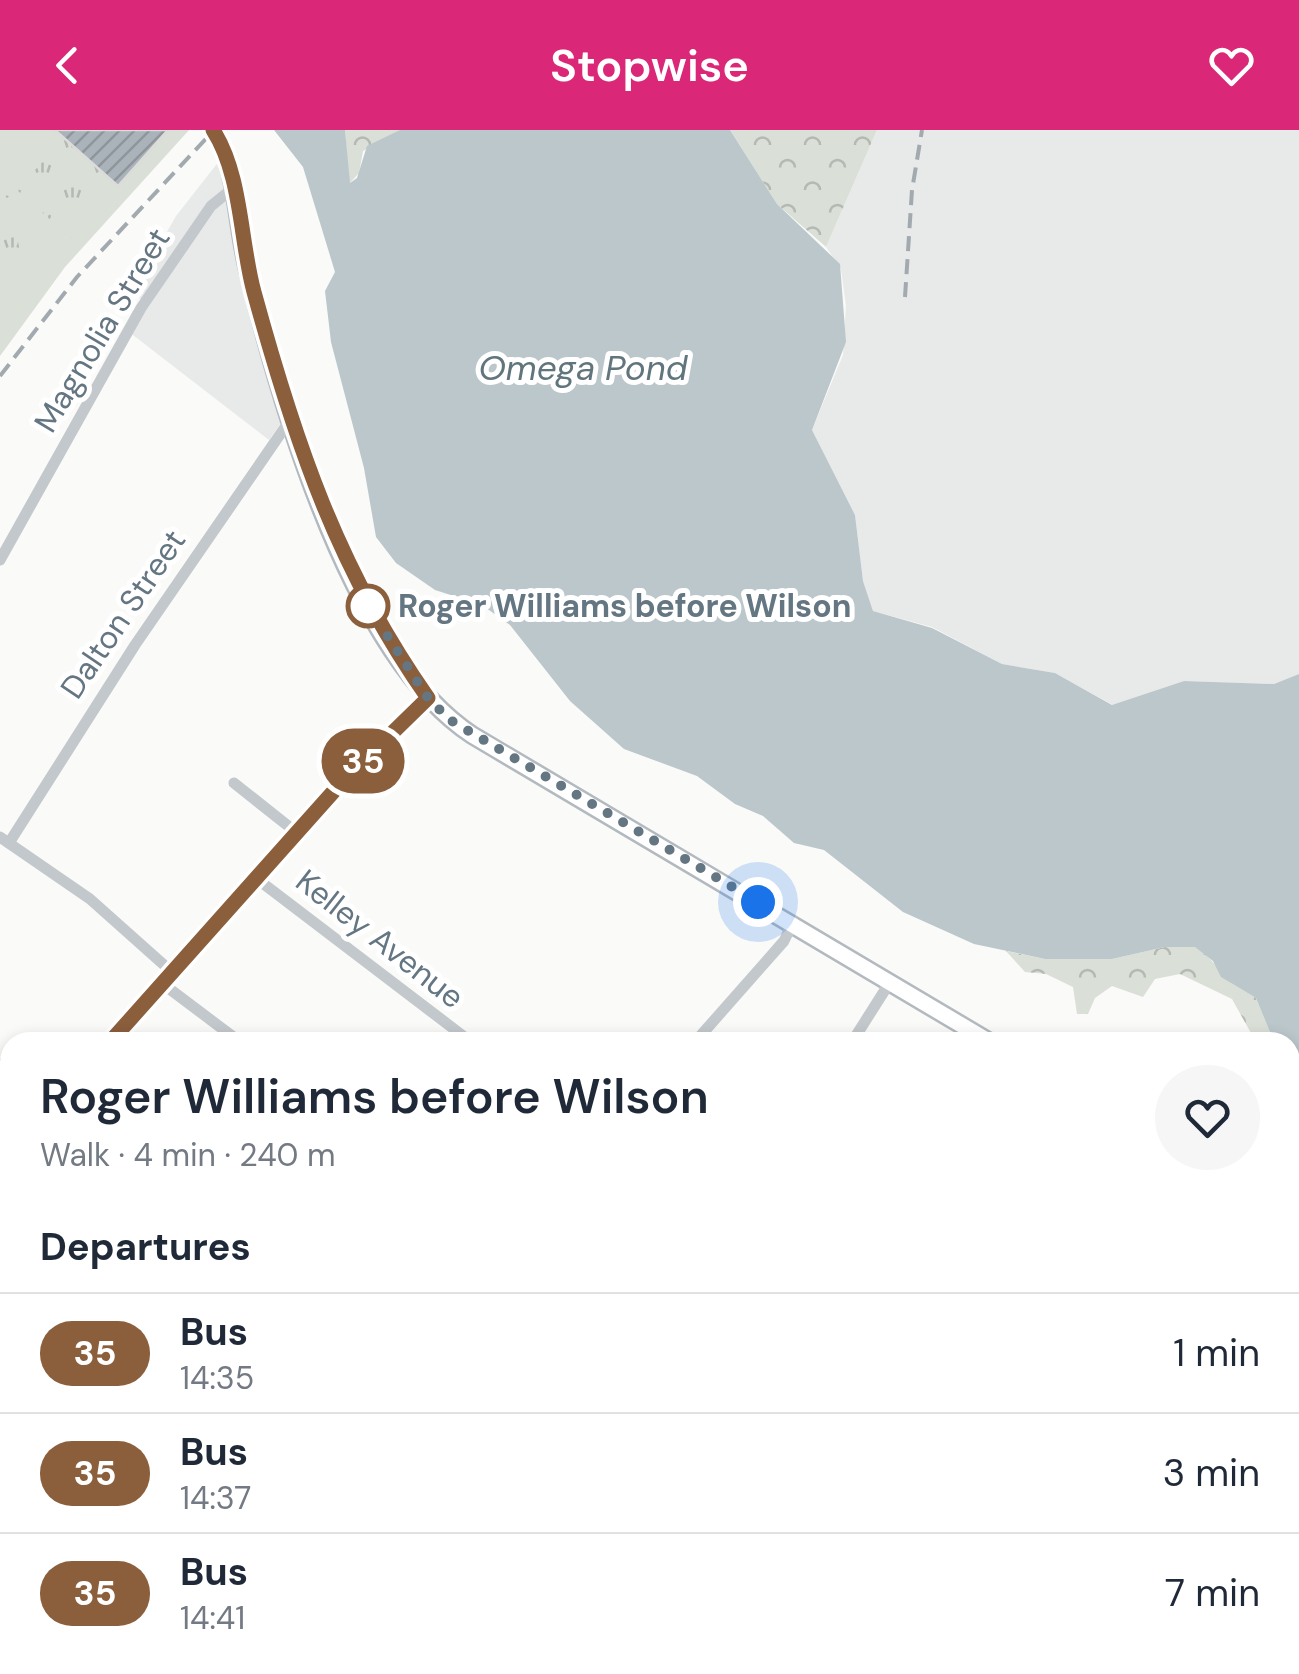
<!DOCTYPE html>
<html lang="en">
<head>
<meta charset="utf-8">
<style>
	:root { --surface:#fff; --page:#f6f6f7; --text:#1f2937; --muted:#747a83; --line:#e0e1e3; --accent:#db2777 }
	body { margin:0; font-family:"DM Sans",sans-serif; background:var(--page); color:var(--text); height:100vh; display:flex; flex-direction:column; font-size:38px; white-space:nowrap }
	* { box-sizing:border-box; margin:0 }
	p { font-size:32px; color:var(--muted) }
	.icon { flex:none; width:55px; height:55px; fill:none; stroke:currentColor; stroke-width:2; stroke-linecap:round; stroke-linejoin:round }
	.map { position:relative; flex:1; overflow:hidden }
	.panel { position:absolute; left:0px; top:902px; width:1300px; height:642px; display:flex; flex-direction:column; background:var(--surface); border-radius:30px 30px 0 0; box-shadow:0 5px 15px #0003 }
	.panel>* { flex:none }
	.badge { padding:0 20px; border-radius:32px; font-size:35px; line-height:65px }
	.you { position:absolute; width:50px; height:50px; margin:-25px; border:8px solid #fff; border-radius:50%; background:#1a73e8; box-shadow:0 0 0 15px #1a73e833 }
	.map>.badge { position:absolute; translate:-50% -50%; box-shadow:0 0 0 5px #fff }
	h2 { padding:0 40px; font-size:38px; line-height:90px }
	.round { display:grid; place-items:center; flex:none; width:105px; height:105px; border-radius:52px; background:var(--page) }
	.head { display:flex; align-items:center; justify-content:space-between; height:170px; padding:0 40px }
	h1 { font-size:48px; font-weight:600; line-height:75px }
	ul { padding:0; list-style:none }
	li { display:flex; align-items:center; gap:30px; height:120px; padding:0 40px; border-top:2px solid var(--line) }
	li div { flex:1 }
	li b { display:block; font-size:38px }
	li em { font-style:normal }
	li .badge { min-width:110px; font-weight:700; text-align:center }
	header { display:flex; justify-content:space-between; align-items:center; height:130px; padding:0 40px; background:var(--accent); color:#fff; font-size:45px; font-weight:600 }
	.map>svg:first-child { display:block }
	.built { fill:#e8e9e9 }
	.green { fill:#dadfd7 }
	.forest { fill:url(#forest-crowns) }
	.park { fill:url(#park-tufts) }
	.water { fill:#bbc7cb }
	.building { fill:url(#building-hatch); stroke:#dcdcda; stroke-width:2.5 }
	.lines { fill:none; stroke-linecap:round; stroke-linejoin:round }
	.secondary-casing { stroke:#b3babf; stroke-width:20 }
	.street { stroke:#c3c8cc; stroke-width:11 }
	.secondary { stroke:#fff; stroke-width:15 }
	.rail { stroke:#a2aab0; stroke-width:4; stroke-dasharray:15 8; stroke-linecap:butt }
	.line-casing { stroke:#fff; stroke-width:22 }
	.line { stroke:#8b5e3c; stroke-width:15 }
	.walk { stroke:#657683; stroke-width:10; stroke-dasharray:0 18 }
	.stop-dot { fill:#fff; stroke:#8b5e3c; stroke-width:5 }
	.labels { text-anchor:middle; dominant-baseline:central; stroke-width:10; stroke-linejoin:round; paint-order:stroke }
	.street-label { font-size:32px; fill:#657683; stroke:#fff }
	.stop-label { font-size:32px; font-weight:bold; fill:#657683; stroke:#fff; text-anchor:start }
	.water-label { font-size:35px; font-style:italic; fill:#60757c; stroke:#fff }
</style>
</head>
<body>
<header><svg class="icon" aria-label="back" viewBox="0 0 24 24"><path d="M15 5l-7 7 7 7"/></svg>Stopwise<svg class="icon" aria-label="heart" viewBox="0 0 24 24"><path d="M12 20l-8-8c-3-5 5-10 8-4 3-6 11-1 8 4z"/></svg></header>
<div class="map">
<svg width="1299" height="1544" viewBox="0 0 1299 1544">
	<defs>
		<pattern id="forest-crowns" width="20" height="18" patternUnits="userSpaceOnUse" patternTransform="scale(2.5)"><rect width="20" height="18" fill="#dadfd7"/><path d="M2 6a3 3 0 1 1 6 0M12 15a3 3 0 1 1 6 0" fill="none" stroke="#b4b9b4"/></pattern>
		<pattern id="park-tufts" width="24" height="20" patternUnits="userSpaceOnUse" patternTransform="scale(2.5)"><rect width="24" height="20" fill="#dadfd7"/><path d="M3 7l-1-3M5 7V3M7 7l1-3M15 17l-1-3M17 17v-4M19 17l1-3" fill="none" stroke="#b4b9b4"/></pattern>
		<pattern id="building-hatch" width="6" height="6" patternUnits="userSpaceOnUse" patternTransform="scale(2.5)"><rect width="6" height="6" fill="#aab3b9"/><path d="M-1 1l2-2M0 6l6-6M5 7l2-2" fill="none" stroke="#8e969c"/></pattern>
	</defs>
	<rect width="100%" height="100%" fill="#fafaf8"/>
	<g class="built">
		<path d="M877 0H1299V544L1274 554 1184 551 1113 575 1055 543 1002 534 932 497 873 481 863 451 855 385 812 300 843 225 846 176 841 139 826 117Z"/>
		<path d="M227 21 283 290 269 310 129 202 145 174 134 162 150 132 176 86Z"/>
		<path d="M223 1535H533L523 1544H237Z"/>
	</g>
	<path class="green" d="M0 0H189L65 137 0 226Z"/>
	<g class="forest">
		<path d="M345 0H400L363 21 359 43 349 54Z"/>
		<path d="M730 0H877L826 117 777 74Z"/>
		<path d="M1165 817H1195L1204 822 1231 853 1256 868 1274 912H1256L1232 869 1180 844 1155 849 1143 867 1112 856 1095 868 1088 884H1077L1073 857 1046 844 1025 842 1006 821 1045 829H1112Z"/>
	</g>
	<g class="park">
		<path d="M64 8 118 56 71 108 17 60Z"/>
		<path d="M10 65 23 140 0 144V67Z"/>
	</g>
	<path class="water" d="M274 0H345L350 53 357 48 367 16 400 0H730L777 74 840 134 846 212 812 300 855 385 863 451 873 481 932 498 1002 534 1055 543 1112 575 1184 551 1274 554 1299 544V935L1290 924V912H1274L1256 868 1221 847 1213 831 1195 817H1165L1112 829H1045L974 814 903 782 824 720 794 713 763 686 735 674 697 646 624 619 570 571 510 495 482 475 435 460 396 433 376 407 364 338 331 212 325 161 335 142 303 37Z"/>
	<path class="building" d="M55 0H168L118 56Z"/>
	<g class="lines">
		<g class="secondary-casing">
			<g id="secondary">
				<path d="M213 0C238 40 236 94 248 140 281 276 351 525 472 605L990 912"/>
				<path d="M110 912 342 652 428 568"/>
				<path d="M0 1037 10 1025"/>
				<path d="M1290 1165 1299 1178"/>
				<path d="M0 1424 10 1430"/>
				<path d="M1290 1494H1299"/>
				<path d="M191 1535 206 1544"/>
				<path d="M911 1544 948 1535"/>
			</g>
		</g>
		<g class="street">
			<path d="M0 430 141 178 211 76 232 59"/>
			<path d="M234 653 297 703"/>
			<path d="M0 707 90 769 173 843"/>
			<path d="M9 713 135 515 290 290"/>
			<path d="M256 748 471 912"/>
			<path d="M163 854 240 912"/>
			<path d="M695 912 784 811 793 792"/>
			<path d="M852 912 890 852"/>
			<path d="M0 934 10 943"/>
			<path d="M0 1150 10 1157"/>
			<path d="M0 1316 10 1304"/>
			<path d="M1079 1535 1082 1544"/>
			<path d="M1192 1535 1195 1544"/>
			<path d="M147 1544 153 1535"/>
			<path d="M554 1544 564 1535"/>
		</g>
		<use href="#secondary" class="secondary"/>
		<g class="rail">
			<path d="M905 167 912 60 922 0"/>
			<path d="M0 246 77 147 214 0"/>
		</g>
	</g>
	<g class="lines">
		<g class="line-casing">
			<path id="line" d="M110 912 342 652 428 568C338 440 295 312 254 162 240 111 242 45 213 0"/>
		</g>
		<use href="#line" class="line"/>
		<path class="walk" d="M368 476 428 568 450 590 758 772"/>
	</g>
	<circle class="stop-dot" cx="368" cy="476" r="20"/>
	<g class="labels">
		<g class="street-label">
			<text transform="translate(102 200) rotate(-59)">Magnolia Street</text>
			<text transform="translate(123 484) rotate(-56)">Dalton Street</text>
			<text transform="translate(380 809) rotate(38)">Kelley Avenue</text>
		</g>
		<g class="stop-label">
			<text x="398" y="476">Roger Williams before Wilson</text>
		</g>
		<g class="water-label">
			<text x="583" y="238">Omega Pond</text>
		</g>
	</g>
</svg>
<div class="you" style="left:758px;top:772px"></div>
<b class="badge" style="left:363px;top:631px;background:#8b5e3c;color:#fff">35</b>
<section class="panel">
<div class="head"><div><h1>Roger Williams before Wilson</h1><p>Walk · 4 min · 240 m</p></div><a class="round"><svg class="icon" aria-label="heart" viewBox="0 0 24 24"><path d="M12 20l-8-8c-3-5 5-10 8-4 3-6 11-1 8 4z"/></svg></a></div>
<h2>Departures</h2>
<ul>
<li><span class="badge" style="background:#8b5e3c;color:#fff">35</span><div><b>Bus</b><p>14:35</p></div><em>1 min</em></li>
<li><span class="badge" style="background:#8b5e3c;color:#fff">35</span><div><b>Bus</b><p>14:37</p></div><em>3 min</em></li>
<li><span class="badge" style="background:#8b5e3c;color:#fff">35</span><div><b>Bus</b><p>14:41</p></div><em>7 min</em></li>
</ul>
</section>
</div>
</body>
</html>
